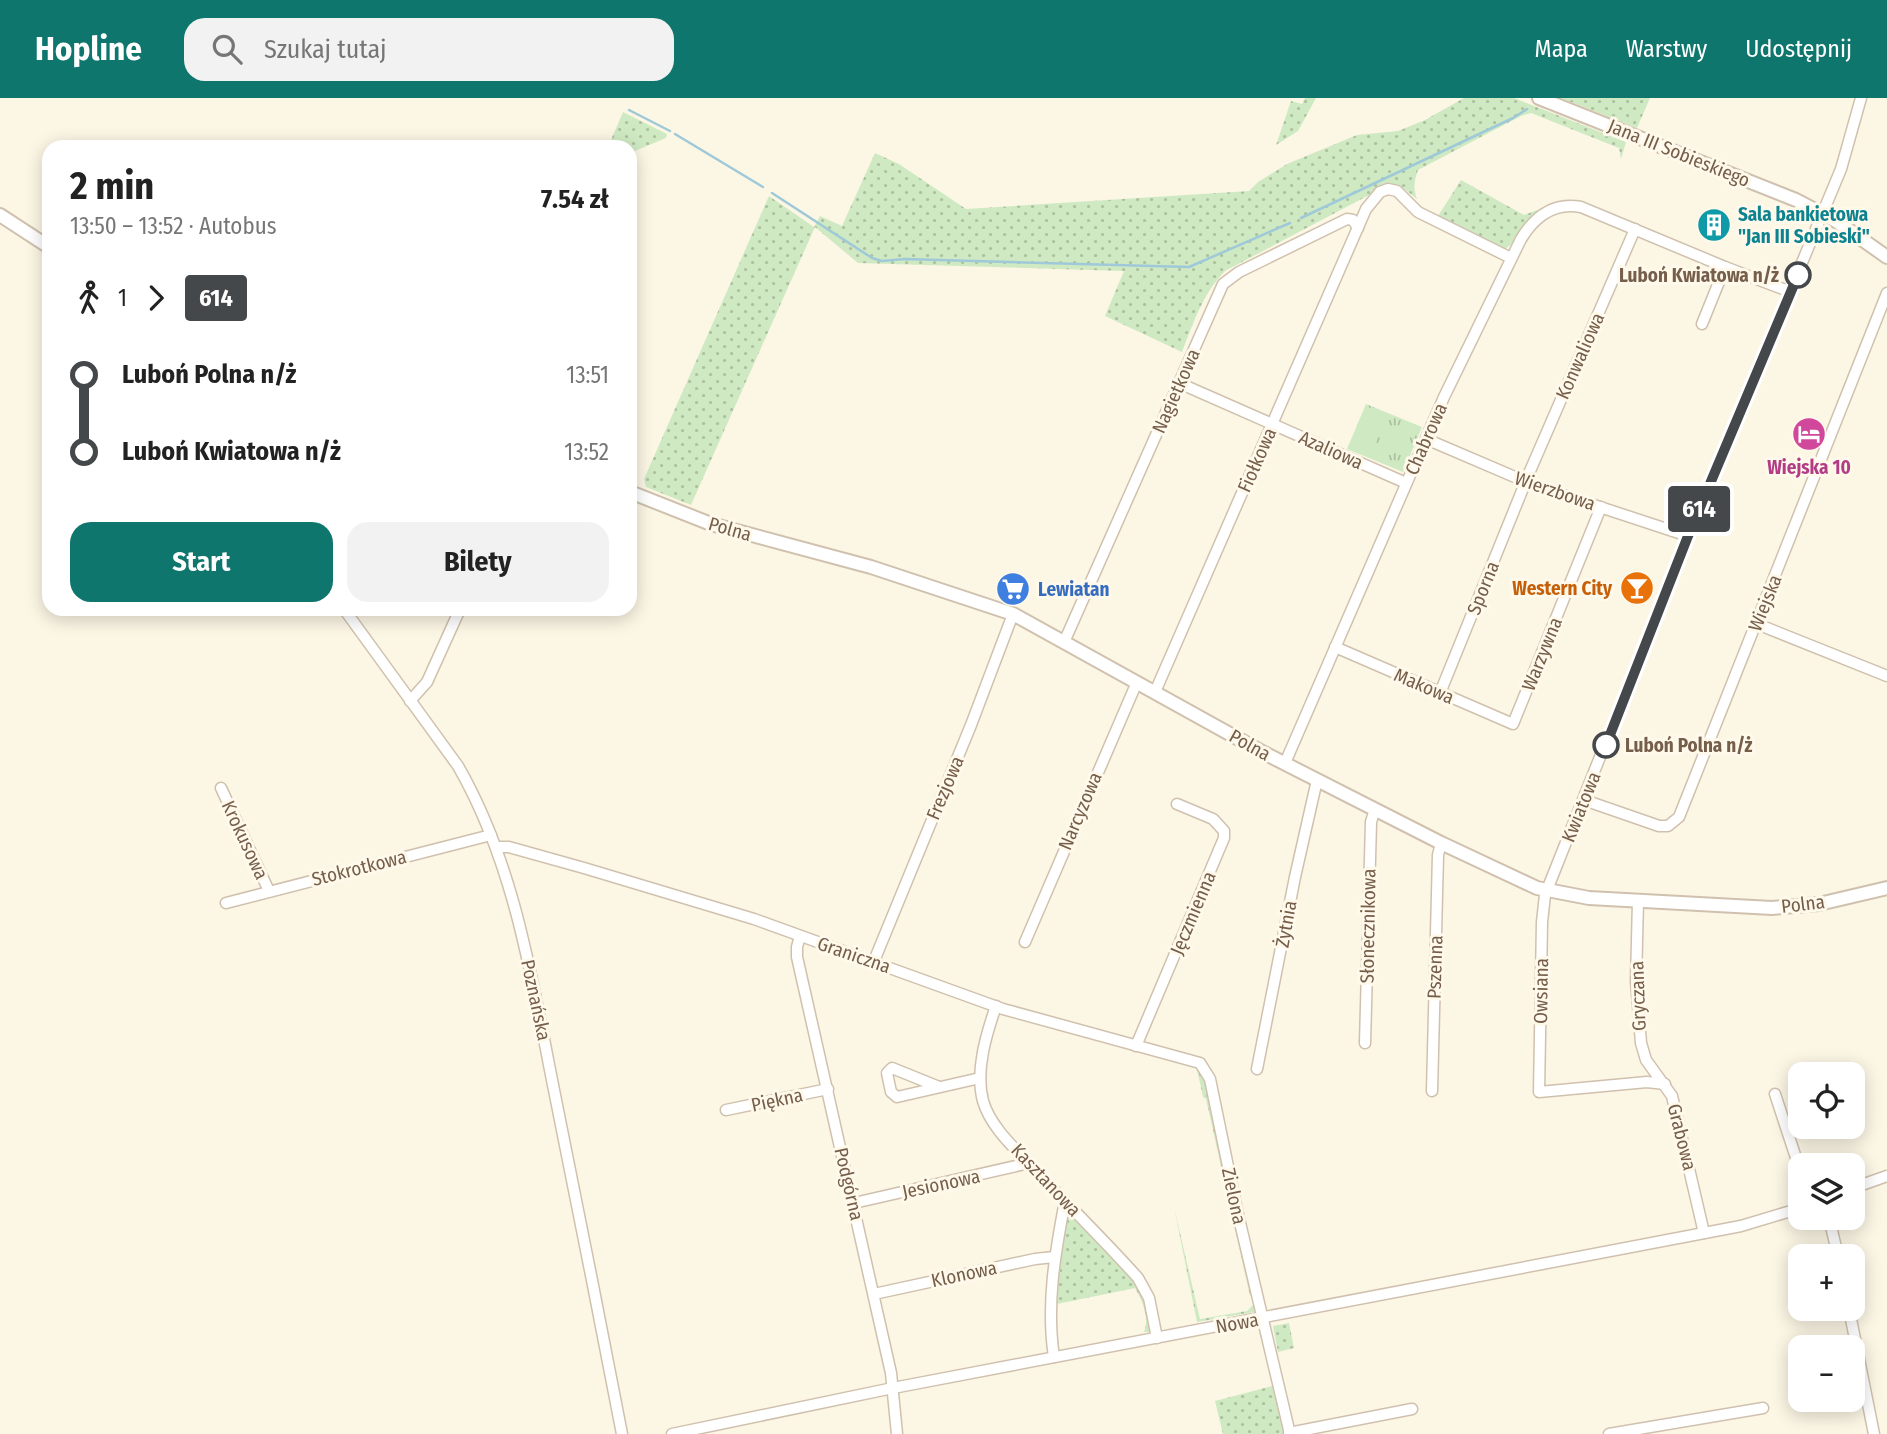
<!DOCTYPE html>
<html lang="pl">
<head>
<meta charset="utf-8">
<style>
	:root { --surface:#fff; --page:#f2f2f2; --text:#222; --muted:#767676; --accent:#0f766e }
	body { margin:0; font-family:"Fira Sans Condensed",sans-serif; background:var(--page); color:var(--text); height:100vh; display:flex; flex-direction:column; font-size:26px; white-space:nowrap }
	* { box-sizing:border-box; margin:0 }
	p { font-size:23px; color:var(--muted) }
	.icon { flex:none; width:38px; height:38px; fill:none; stroke:currentColor; stroke-width:2; stroke-linecap:round; stroke-linejoin:round }
	.map { position:relative; flex:1; overflow:hidden }
	.details { position:absolute; left:42px; top:42px; width:595px; height:476px; display:flex; flex-direction:column; background:var(--surface); border-radius:21px; box-shadow:0 4px 18px #0003 }
	.details>* { flex:none }
	.badge { padding:0 14px; border-radius:5px; font-size:24px; line-height:46px }
	.fabs { position:absolute; left:1788px; top:964px; display:grid; gap:14px }
	.fabs a { display:grid; place-items:center; width:77px; height:77px; border-radius:14px; background:var(--surface); box-shadow:0 4px 18px #0003; font-size:35px }
	.map>.badge { position:absolute; translate:-50% -50%; box-shadow:0 0 0 4px #fff }
	.legs { display:flex; align-items:center; gap:10px; height:77px; padding:0 28px; font-size:23px }
	.legs p { margin-inline-start:auto }
	.head { display:flex; align-items:center; justify-content:space-between; height:119px; padding:0 28px }
	h1 { font-size:38px; font-weight:700; line-height:52px }
	.action { display:flex; gap:14px; margin-top:auto; padding:14px 28px }
	.action a { flex:1; height:80px; border-radius:21px; background:var(--accent); color:#fff; font-size:28px; font-weight:700; line-height:80px; text-align:center }
	.action a+a { background:var(--page); color:var(--text) }
	ul { padding:0 28px; list-style:none }
	li { display:flex; align-items:center; gap:24px; height:77px; font-size:26px }
	li i { display:grid; place-items:center; width:10px; height:100%; margin:0 9px; background:currentColor }
	li i::after { content:''; width:18px; height:18px; margin:-9px; border:5px solid; border-radius:50%; background:var(--surface) }
	li p { margin-inline-start:auto }
	li:first-child i { background:linear-gradient(#0000 50%,currentColor 0) }
	li:last-child i { background:linear-gradient(currentColor 50%,#0000 0) }
	header { display:flex; align-items:center; gap:42px; box-sizing:border-box; height:98px; padding:0 35px; background:var(--accent); color:#fff }
	header strong { font-size:33px }
	nav { display:flex; gap:38px; margin-inline-start:auto; font-size:24px }
	.search { width:490px; height:63px; background:var(--page); display:flex; align-items:center; gap:18px; box-sizing:border-box; padding:0 24px; border-radius:21px; color:var(--muted); font-size:26px }
	.map>svg:first-child { display:block }
	.grass { fill:url(#grass-dots) }
	.park { fill:url(#park-tufts) }
	.garden { fill:#cfeac3 }
	.lines { fill:none; stroke-linecap:round; stroke-linejoin:round }
	.stream { stroke:#9fc9d8; stroke-width:2.5 }
	.minor-casing { stroke:#d0c1ae; stroke-width:13 }
	.tertiary-casing { stroke:#d0c1ae; stroke-width:16 }
	.minor { stroke:#fff; stroke-width:10 }
	.tertiary { stroke:#fff; stroke-width:12 }
	.line-1-casing { stroke:#fff; stroke-width:16 }
	.line-1 { stroke:#45484a; stroke-width:10 }
	.stop-1-dot { fill:#fff; stroke:#45484a; stroke-width:3.5 }
	.labels { text-anchor:middle; dominant-baseline:central; stroke-width:6; stroke-linejoin:round; paint-order:stroke }
	.street-label { font-size:19px; fill:#755e4a; stroke:#fff9eb }
	.culture-label { font-size:19px; font-weight:bold; fill:#0d838f; stroke:#fff9eb; text-anchor:start }
	.stop-label { font-size:19px; font-weight:bold; fill:#755e4a; stroke:#fff9eb; text-anchor:end }
	.hotel-label { font-size:19px; font-weight:bold; fill:#b23c85; stroke:#fff9eb }
	.food-label { font-size:19px; font-weight:bold; fill:#c56008; stroke:#fff9eb; text-anchor:end }
	.shop-label { font-size:19px; font-weight:bold; fill:#366cbe; stroke:#fff9eb; text-anchor:start }
</style>
</head>
<body>
<header>
<strong>Hopline</strong>
<div class="search"><svg class="icon" aria-label="search" viewBox="0 0 24 24"><circle cx="10" cy="10" r="6"/><path d="M15 15l6 6"/></svg>Szukaj tutaj</div>
<nav><a>Mapa</a><a>Warstwy</a><a>Udostępnij</a></nav>
</header>
<div class="map">
<svg width="1887" height="1336" viewBox="0 0 1887 1336">
	<defs>
		<pattern id="grass-dots" width="8" height="8" patternUnits="userSpaceOnUse" patternTransform="scale(1.75)"><rect width="8" height="8" fill="#cfeac3"/><path d="M2 2h.1M6 6h.1" fill="none" stroke="#adc1a0" stroke-width="1.8" stroke-linecap="round"/></pattern>
		<pattern id="park-tufts" width="24" height="20" patternUnits="userSpaceOnUse" patternTransform="scale(1.75)"><rect width="24" height="20" fill="#cfeac3"/><path d="M3 7l-1-3M5 7V3M7 7l1-3M15 17l-1-3M17 17v-4M19 17l1-3" fill="none" stroke="#adc1a0"/></pattern>
	</defs>
	<rect width="100%" height="100%" fill="#fcf6e5"/>
	<g class="grass">
		<path d="M1305 0H1316L1298 33 1276 47 1291 3 1302 6Z"/>
		<path d="M1464 0H1514L1626 44 1621 61 1619 50 1531 15 1521 18 1418 72C1414 83 1413 91 1417 101L1403 90 1390 86 1225 173C1203 195 1193 226 1182 254L1105 218 1124 173 858 165 815 129 691 407 646 389 644 381 769 98 814 129 820 118 842 128 875 55 899 66 966 111 1249 93 1258 84 1287 66 1357 37 1398 33 1425 22Z"/>
		<path d="M1561 0H1650L1637 30Z"/>
		<path d="M623 14 667 36 666 40 630 55V49H608Z"/>
		<path d="M1461 82 1524 117 1540 111C1523 122 1519 146 1504 151L1438 118Z"/>
		<path d="M1190 967 1197 968 1205 981 1252 1196 1250 1198 1206 1001 1203 999 1197 971Z"/>
		<path d="M1174 1109 1200 1221 1247 1213 1253 1207 1255 1208 1254 1214 1197 1224Z"/>
		<path d="M1072 1117C1083 1126 1093 1138 1103 1149 1123 1170 1157 1201 1149 1234H1144C1150 1220 1142 1202 1135 1190L1057 1206 1054 1221 1058 1166 1066 1120Z"/>
		<path d="M1289 1225 1294 1250 1278 1254 1273 1228Z"/>
		<path d="M1276 1287 1286 1336H1223L1215 1303Z"/>
	</g>
	<path class="park" d="M1366 306 1422 329 1403 374 1347 351Z"/>
	<path class="garden" d="M1368 311 1386 318 1374 347 1356 339Z"/>
	<g class="lines">
		<g class="stream">
			<path d="M629 12 670 33"/>
			<path d="M675 36 763 89"/>
			<path d="M772 95 872 160 882 163 905 161 1189 169 1290 125"/>
			<path d="M1301 120 1513 20 1527 11"/>
		</g>
		<g class="minor-casing">
			<g id="minor">
				<path d="M1702 226 1725 169 1791 194"/>
				<path d="M1179 285 1406 385"/>
				<path d="M1426 341 1536 388 1688 438"/>
				<path d="M344 511 458 668C515 767 532 882 554 992 577 1107 600 1221 622 1336"/>
				<path d="M1757 526 1887 578"/>
				<path d="M1065 542 1223 186 1239 174 1347 121 1353 122 1358 130"/>
				<path d="M1335 549 1513 626 1601 409"/>
				<path d="M1155 594 1366 111 1380 94 1388 91 1397 93 1418 114 1511 160"/>
				<path d="M1440 595 1530 373 1635 131"/>
				<path d="M410 603 427 584 460 511"/>
				<path d="M1285 665 1444 299 1521 141C1535 118 1554 104 1581 109L1725 169"/>
				<path d="M221 690 269 793"/>
				<path d="M1584 702 1659 728H1668L1679 719 1887 195"/>
				<path d="M496 749H509L584 770 754 821 1003 911 1200 965 1210 981 1237 1112 1290 1336"/>
				<path d="M1638 803 1636 883 1641 945 1646 962 1672 998 1704 1135"/>
				<path d="M226 805 491 737"/>
				<path d="M800 838 797 849V859L891 1275 897 1336"/>
				<path d="M1025 844 1137 584"/>
				<path d="M874 863 971 627 1013 516"/>
				<path d="M996 908C986 937 975 973 983 1003 991 1031 1019 1054 1038 1075 1071 1110 1106 1144 1138 1180L1149 1200 1157 1240"/>
				<path d="M1365 945 1371 724 1375 711"/>
				<path d="M1136 948 1224 740V733L1213 721 1177 706"/>
				<path d="M1257 971 1295 779 1317 682"/>
				<path d="M1665 986 1647 984 1539 994 1542 824 1545 797 1688 438 1841 71 1861 0"/>
				<path d="M939 989 892 970 887 975 891 994 897 999 980 980"/>
				<path d="M1432 993 1438 757 1441 745"/>
				<path d="M1775 996 1801 1075"/>
				<path d="M726 1012 828 991"/>
				<path d="M1853 1090 1887 1078"/>
				<path d="M854 1105 1029 1065"/>
				<path d="M1829 1120 1838 1158"/>
				<path d="M874 1196 1035 1161 1054 1159"/>
				<path d="M1849 1211 1874 1336"/>
				<path d="M1054 1259C1046 1207 1055 1155 1065 1103"/>
				<path d="M1289 1335 1412 1311"/>
				<path d="M672 1336 893 1290 1741 1128 1801 1110"/>
				<path d="M1609 1336 1763 1310"/>
			</g>
		</g>
		<g class="tertiary-casing">
			<g id="tertiary">
				<path d="M1539 0 1796 102 1836 123 1887 159"/>
				<path d="M0 117 49 149"/>
				<path d="M630 394 711 426 871 469 1013 516 1264 655 1441 745 1537 790 1589 800 1772 810 1819 806 1887 790"/>
			</g>
		</g>
		<use href="#minor" class="minor"/>
		<use href="#tertiary" class="tertiary"/>
	</g>
	<g class="lines">
		<g class="line-1-casing">
			<path id="line-1" d="M1606 647 1688 438 1798 177"/>
		</g>
		<use href="#line-1" class="line-1"/>
	</g>
	<defs>
		<g id="building-disc" transform="scale(1.75)"><circle r="9.5" fill="#0f9aa8" stroke="#fff9eb"/><path d="M-4-6H4V6H1V3H-1V6H-4ZM-2.5-4.3h1.7v1.8h-1.7ZM.8-4.3h1.7v1.8H.8ZM-2.5-1h1.7V.8h-1.7ZM.8-1h1.7V.8H.8Z" fill="#fff"/></g>
		<g id="hotel-disc" transform="scale(1.75)"><circle r="9.5" fill="#d1479c" stroke="#fff9eb"/><path d="M-6-4.5h1.5V1H6V5H4.5V3h-9V5H-6ZM-4 0a1.8 1.8 0 1 1 3.6 0ZM.5 0V-2.5h3Q6-2.5 6 0Z" fill="#fff"/></g>
		<g id="bar-disc" transform="scale(1.75)"><circle r="9.5" fill="#e8710a" stroke="#fff9eb"/><path d="M-6-5H6L.8 .8V4.5H3.5V6h-7V4.5H-.8V.8Z" fill="#fff"/></g>
		<g id="supermarket-disc" transform="scale(1.75)"><circle r="9.5" fill="#3f7fe0" stroke="#fff9eb"/><path d="M-6-5.5h2.5l.6 2H6L4.5 2H-2.5L-4.4-4H-6ZM-1.5 3.2a1.3 1.3 0 1 0 .1 0ZM3 3.2a1.3 1.3 0 1 0 .1 0Z" fill="#fff"/></g>
	</defs>
	<g fill-rule="evenodd">
		<use href="#building-disc" x="1714" y="127"/>
		<use href="#hotel-disc" x="1809" y="336"/>
		<use href="#bar-disc" x="1637" y="490"/>
		<use href="#supermarket-disc" x="1013" y="491"/>
	</g>
	<g class="stop-1-dot">
		<circle cx="1798" cy="177" r="12"/>
		<circle cx="1606" cy="647" r="12"/>
	</g>
	<g class="labels">
		<g class="street-label">
			<text transform="translate(1679 55) rotate(22)">Jana III Sobieskiego</text>
			<text transform="translate(1580 258) rotate(-66)">Konwaliowa</text>
			<text transform="translate(1176 293) rotate(-66)">Nagietkowa</text>
			<text transform="translate(1426 341) rotate(-66)">Chabrowa</text>
			<text transform="translate(1331 352) rotate(24)">Azaliowa</text>
			<text transform="translate(1257 362) rotate(-66)">Fiołkowa</text>
			<text transform="translate(1555 393) rotate(19)">Wierzbowa</text>
			<text transform="translate(730 431) rotate(16)">Polna</text>
			<text transform="translate(1483 490) rotate(-68)">Sporna</text>
			<text transform="translate(1765 505) rotate(-68)">Wiejska</text>
			<text transform="translate(1542 556) rotate(-68)">Warzywna</text>
			<text transform="translate(1424 588) rotate(23)">Makowa</text>
			<text transform="translate(1250 647) rotate(29)">Polna</text>
			<text transform="translate(945 690) rotate(-67)">Frezjowa</text>
			<text transform="translate(1581 709) rotate(-68)">Kwiatowa</text>
			<text transform="translate(1080 713) rotate(-67)">Narcyzowa</text>
			<text transform="translate(245 742) rotate(65)">Krokusowa</text>
			<text transform="translate(359 770) rotate(-14)">Stokrotkowa</text>
			<text transform="translate(1803 806) rotate(-7)">Polna</text>
			<text transform="translate(1193 815) rotate(-67)">Jęczmienna</text>
			<text transform="translate(1286 826) rotate(-80)">Żytnia</text>
			<text transform="translate(1368 828) rotate(-89)">Słonecznikowa</text>
			<text transform="translate(854 857) rotate(19)">Graniczna</text>
			<text transform="translate(1435 869) rotate(-88)">Pszenna</text>
			<text transform="translate(1541 893) rotate(-89)">Owsiana</text>
			<text transform="translate(1638 898) rotate(-92)">Gryczana</text>
			<text transform="translate(536 902) rotate(78)">Poznańska</text>
			<text transform="translate(777 1002) rotate(-12)">Piękna</text>
			<text transform="translate(1682 1039) rotate(76)">Grabowa</text>
			<text transform="translate(1046 1082) rotate(47)">Kasztanowa</text>
			<text transform="translate(849 1086) rotate(77)">Podgórna</text>
			<text transform="translate(941 1086) rotate(-12)">Jesionowa</text>
			<text transform="translate(1234 1098) rotate(78)">Zielona</text>
			<text transform="translate(964 1176) rotate(-12)">Klonowa</text>
			<text transform="translate(1237 1225) rotate(-10)">Nowa</text>
		</g>
		<g class="culture-label">
			<text x="1738" y="116">Sala bankietowa<tspan x="1738" dy="22">"Jan III Sobieski"</tspan></text>
		</g>
		<g class="stop-label">
			<text x="1779" y="177">Luboń Kwiatowa n/ż</text>
			<text x="1625" y="647" text-anchor="start">Luboń Polna n/ż</text>
		</g>
		<g class="hotel-label">
			<text x="1809" y="369">Wiejska 10</text>
		</g>
		<g class="food-label">
			<text x="1612" y="490">Western City</text>
		</g>
		<g class="shop-label">
			<text x="1038" y="491">Lewiatan</text>
		</g>
	</g>
</svg>
<div class="fabs">
<a><svg class="icon" aria-label="locate" viewBox="0 0 24 24"><circle cx="12" cy="12" r="6"/><path d="M12 2v4M12 18v4M2 12h4M18 12h4"/></svg></a>
<a><svg class="icon" aria-label="layers" viewBox="0 0 24 24"><path d="M12 4l9 5-9 5-9-5zM3 14l9 5 9-5"/></svg></a>
<a>+</a>
<a>−</a>
</div>
<b class="badge" style="left:1699px;top:411px;background:#45484a;color:#fff">614</b>
<section class="details">
<div class="head"><div><h1>2 min</h1><p>13:50 – 13:52 · Autobus</p></div><b>7.54 zł</b></div>
<div class="legs"><svg class="icon" aria-label="walk" viewBox="0 0 24 24"><circle cx="13" cy="4" r="2"/><path d="M13 8l-2 6 4 7M11 14l-3 7M7 12l3-4h3l4 4"/></svg>1<svg class="icon" aria-label="forward" viewBox="0 0 24 24"><path d="M9 5l7 7-7 7"/></svg><b class="badge" style="background:#45484a;color:#fff">614</b></div>
<ul>
<li><i style="color:#45484a"></i><b>Luboń Polna n/ż</b><p>13:51</p></li>
<li><i style="color:#45484a"></i><b>Luboń Kwiatowa n/ż</b><p>13:52</p></li>
</ul>
<div class="action"><a>Start</a><a>Bilety</a></div>
</section>
</div>
</body>
</html>
